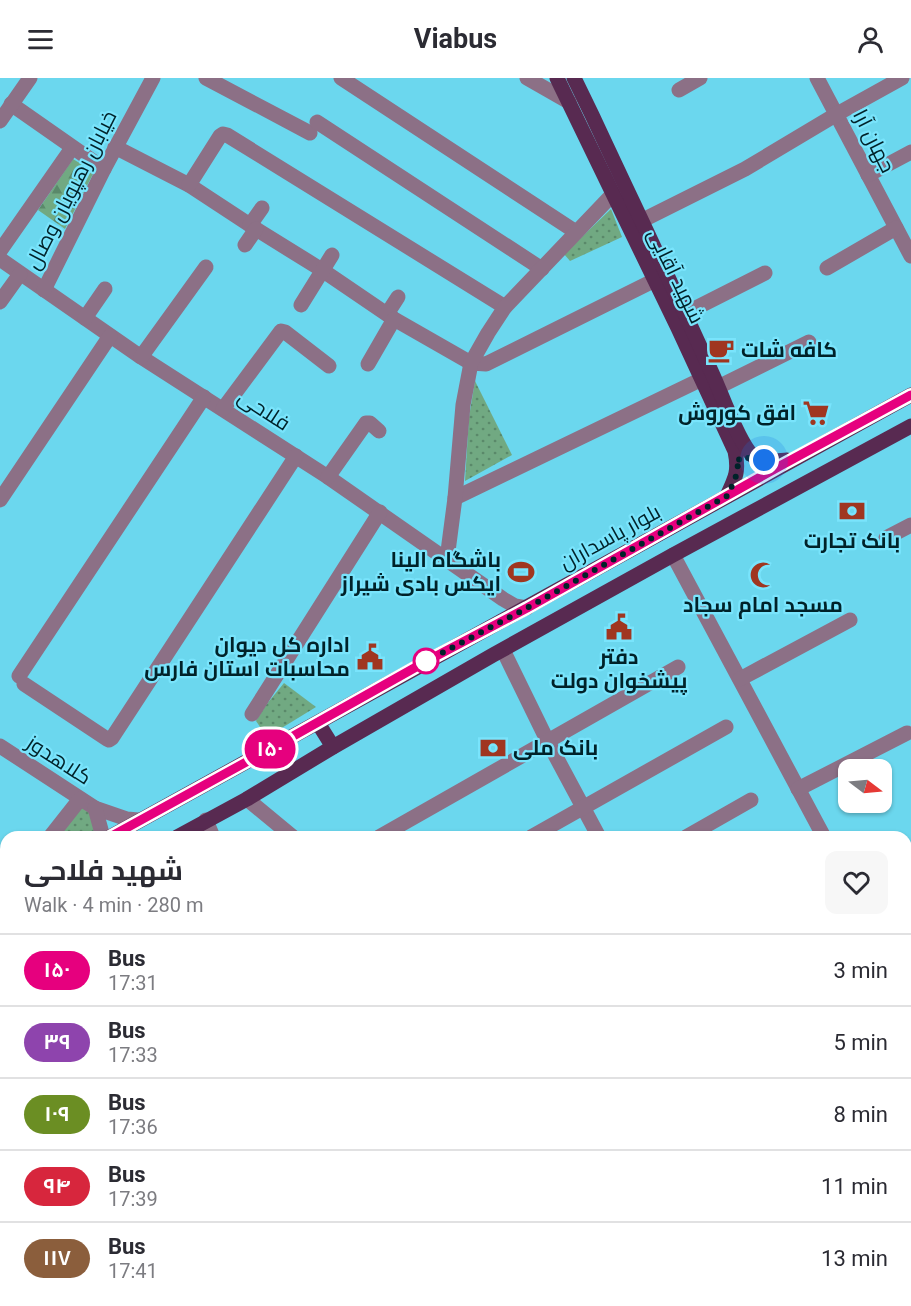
<!DOCTYPE html>
<html lang="en">
<head>
<meta charset="utf-8">
<style>
	:root { --surface:#fff; --page:#f7f7f7; --text:#2b2b33; --muted:#7c7c81; --line:#e1e1e2 }
	body { margin:0; font-family:Roboto,Cairo,sans-serif; background:var(--page); color:var(--text); height:100vh; display:flex; flex-direction:column; font-size:22px; white-space:nowrap }
	* { box-sizing:border-box; margin:0 }
	p { font-size:20px; color:var(--muted) }
	.icon { flex:none; width:33px; height:33px; fill:none; stroke:currentColor; stroke-width:2; stroke-linecap:round; stroke-linejoin:round }
	.map { position:relative; flex:1; overflow:hidden }
	.side { position:absolute; left:0px; top:753px; width:912px; height:476px; display:flex; flex-direction:column; background:var(--surface); border-radius:18px 18px 0 0; box-shadow:0 2px 4px #0004 }
	.side>* { flex:none }
	.badge { padding:0 12px; border-radius:20px; font-size:21px; line-height:39px }
	.needle { width:39px; rotate:106deg }
	.controls { position:absolute; left:838px; top:681px; display:grid; gap:12px }
	.controls a { display:grid; place-items:center; width:54px; height:54px; border-radius:12px; background:var(--surface); box-shadow:0 2px 4px #0004; font-size:30px }
	.you { position:absolute; width:30px; height:30px; margin:-15px; border:4px solid #fff; border-radius:50%; background:#1a73e8; box-shadow:0 0 0 9px #1a73e833 }
	.map>.badge { position:absolute; translate:-50% -50%; box-shadow:0 0 0 3px #fff }
	.round { display:grid; place-items:center; flex:none; width:63px; height:63px; border-radius:12px; background:var(--page) }
	.overview { display:flex; align-items:center; justify-content:space-between; height:102px; padding:0 24px }
	h1 { font-size:28px; font-weight:700; line-height:45px }
	ul { padding:0; list-style:none }
	li { display:flex; align-items:center; gap:18px; height:72px; padding:0 24px; border-top:2px solid var(--line) }
	li div { flex:1 }
	li b { display:block; font-size:22px }
	li em { font-style:normal }
	li .badge { min-width:66px; font-weight:700; text-align:center }
	header { display:flex; justify-content:space-between; align-items:center; height:78px; padding:0 24px; background:var(--surface); font-size:27px; font-weight:700 }
	.map>svg:first-child { display:block }
	.green { fill:url(#green-dots) }
	.forest { fill:url(#forest-firs) }
	.lines { fill:none; stroke-linecap:round; stroke-linejoin:round }
	.minor { stroke:#8c7086; stroke-width:15 }
	.major { stroke:#582a51; stroke-width:15 }
	.line-casing { stroke:#fff; stroke-width:14 }
	.line { stroke:#e6007e; stroke-width:9 }
	.walk { stroke:#002229; stroke-width:6; stroke-dasharray:0 10.8 }
	.stop-dot { fill:#fff; stroke:#e6007e; stroke-width:3 }
	.labels { text-anchor:middle; dominant-baseline:central; stroke-width:4.5; stroke-linejoin:round; paint-order:stroke }
	.street-label { font-size:21px; fill:#002229; stroke:#79e4fc }
	.poi-label { font-size:21px; font-weight:bold; fill:#002229; stroke:#79e4fc; text-anchor:end }
</style>
</head>
<body>
<header><svg class="icon" aria-label="menu" viewBox="0 0 24 24"><path d="M4 6h16M4 12h16M4 18h16"/></svg>Viabus<svg class="icon" aria-label="person" viewBox="0 0 24 24"><circle cx="12" cy="8" r="4"/><path d="M4 21q1-7 8-7t8 7"/></svg></header>
<div class="map">
<svg width="911" height="1228" viewBox="0 0 911 1228">
	<defs>
		<pattern id="green-dots" width="8" height="8" patternUnits="userSpaceOnUse" patternTransform="scale(1.5)"><rect width="8" height="8" fill="#71a982"/><path d="M2 2h.1M6 6h.1" fill="none" stroke="#5a896a" stroke-width="1.8" stroke-linecap="round"/></pattern>
		<pattern id="forest-firs" width="22" height="20" patternUnits="userSpaceOnUse" patternTransform="scale(1.5)"><rect width="22" height="20" fill="#71a982"/><path d="M5 1l3.5 6h-7zM16 11l3.5 6h-7z" fill="#5a896a"/></pattern>
	</defs>
	<rect width="100%" height="100%" fill="#6bd7ee"/>
	<g class="green">
		<path d="M611 131 622 159 570 183 564 176Z"/>
		<path d="M475 303 512 377 465 403 469 339Z"/>
		<path d="M284 605 316 629 267 659 256 643 266 627Z"/>
		<path d="M81 727 93 737 94 754 85 759H55Z"/>
	</g>
	<path class="forest" d="M73 81 94 94 65 151 38 132Z"/>
	<g class="lines">
		<g class="minor">
			<path d="M206 0 310 55"/>
			<path d="M341 0 576 154"/>
			<path d="M527 0 569 24"/>
			<path d="M817 0 911 178"/>
			<path d="M679 12 700 0"/>
			<path d="M11 26 104 91"/>
			<path d="M0 43 30 0"/>
			<path d="M317 44 542 191"/>
			<path d="M115 69 189 107 256 151 322 192 394 241 471 285 486 286 655 202"/>
			<path d="M868 97 911 74"/>
			<path d="M189 107 220 58 223 56 227 57 505 229"/>
			<path d="M641 143 745 91 837 36 902 0"/>
			<path d="M250 147 262 130"/>
			<path d="M245 167 256 151"/>
			<path d="M0 173 72 70"/>
			<path d="M0 181 141 279 328 399 503 521 515 528 527 530"/>
			<path d="M827 190 896 150"/>
			<path d="M44 212 104 91 153 0"/>
			<path d="M0 224 20 196"/>
			<path d="M301 227 332 177"/>
			<path d="M387 236 398 219"/>
			<path d="M684 236 765 195"/>
			<path d="M85 240 105 211"/>
			<path d="M141 279 206 189"/>
			<path d="M368 286 394 241"/>
			<path d="M708 314 809 264"/>
			<path d="M223 331 281 253 285 254 329 288"/>
			<path d="M328 399 366 345H370L379 353"/>
			<path d="M455 420 702 301"/>
			<path d="M0 422 110 258"/>
			<path d="M886 460 911 447"/>
			<path d="M673 477 824 759"/>
			<path d="M447 481 455 420 463 327 471 285 488 255 505 229 613 116"/>
			<path d="M503 572 547 662 599 759"/>
			<path d="M19 598 204 319"/>
			<path d="M740 601 850 542"/>
			<path d="M24 606 107 661 109 662 112 660 296 378"/>
			<path d="M252 636 380 434"/>
			<path d="M0 668 95 730 127 741 138 742"/>
			<path d="M798 711 907 655"/>
			<path d="M247 721 293 759"/>
			<path d="M95 730 103 759"/>
			<path d="M206 742 213 759"/>
			<path d="M50 759 80 721"/>
			<path d="M379 759 678 589"/>
			<path d="M531 759 726 649"/>
			<path d="M686 759 751 722"/>
			<path d="M906 801 911 798"/>
			<path d="M906 909 911 918"/>
			<path d="M906 938 911 937"/>
			<path d="M0 1118 6 1117"/>
			<path d="M906 1187 911 1185"/>
			<path d="M0 1201 6 1200"/>
			<path d="M624 1222V1228"/>
			<path d="M870 1222V1228"/>
		</g>
		<g class="major">
			<path d="M557 0 678 250 735 373C739 393 736 399 727 418"/>
			<path d="M574 0 592 37C632 123 673 208 712 295 721 314 738 364 752 377 761 385 776 383 787 382"/>
			<path d="M318 645 333 669"/>
			<path d="M110 759 911 317"/>
			<path d="M177 759 247 721 333 669 493 577 673 477 911 348"/>
			<path d="M0 823 6 820"/>
			<path d="M0 857 6 854"/>
			<path d="M906 1124 911 1123"/>
			<path d="M906 1145 911 1144"/>
			<path d="M64 1228 102 1222"/>
			<path d="M219 1228 272 1222"/>
		</g>
	</g>
	<g class="lines">
		<g class="line-casing">
			<path id="line" d="M110 759 288 661 425 584 527 530 780 388 911 317"/>
		</g>
		<use href="#line" class="line"/>
		<path class="walk" d="M426 583 425 584 527 530 727 418C733 406 740 394 737 380L741 383H745L749 379 750 374 754 379 764 382"/>
	</g>
	<defs>
		<g id="cafe-bare" transform="scale(2.07)"><path d="M-5.5-4.5H6V0H3Q3 3.5 0 3.5H-2.5Q-5.5 3.5-5.5 0ZM3-3.2v2h1.7v-2ZM-6 4.5H4V6H-6Z" fill="#a03620" stroke="#79e4fc" stroke-width="2.5" paint-order="stroke"/></g>
		<g id="supermarket-bare" transform="scale(2.07)"><path d="M-6-5.5h2.5l.6 2H6L4.5 2H-2.5L-4.4-4H-6ZM-1.5 3.2a1.3 1.3 0 1 0 .1 0ZM3 3.2a1.3 1.3 0 1 0 .1 0Z" fill="#a03620" stroke="#79e4fc" stroke-width="2.5" paint-order="stroke"/></g>
		<g id="bank-bare" transform="scale(2.07)"><path d="M-6-4H6V4H-6ZM0-2.3a2.3 2.3 0 1 0 0 4.6a2.3 2.3 0 1 0 0-4.6Z" fill="#a03620" stroke="#79e4fc" stroke-width="2.5" paint-order="stroke"/></g>
		<g id="stadium-bare" transform="scale(2.07)"><path d="M0-5a6.5 5 0 1 0 0 10a6.5 5 0 1 0 0-10ZM-3.5-1.8h7v3.6h-7Z" fill="#a03620" stroke="#79e4fc" stroke-width="2.5" paint-order="stroke"/></g>
		<g id="mosque-bare" transform="scale(2.07)"><path d="M3.5-4.9A6 6 0 1 0 3.5 4.9A5 5 0 1 1 3.5-4.9Z" fill="#a03620" stroke="#79e4fc" stroke-width="2.5" paint-order="stroke"/></g>
		<g id="civic-bare" transform="scale(2.07)"><path d="M-.6-6.5H3V-4.5H.6V-3L4-1V1h2V6H-6V1h2V-1L-.6-3ZM-1.2 2.5V6h2.4V2.5Z" fill="#a03620" stroke="#79e4fc" stroke-width="2.5" paint-order="stroke"/></g>
	</defs>
	<g fill-rule="evenodd">
		<use href="#cafe-bare" x="721" y="272"/>
		<use href="#supermarket-bare" x="816" y="335"/>
		<use href="#bank-bare" x="852" y="433"/>
		<use href="#stadium-bare" x="521" y="494"/>
		<use href="#mosque-bare" x="763" y="497"/>
		<use href="#civic-bare" x="619" y="549"/>
		<use href="#civic-bare" x="370" y="579"/>
		<use href="#bank-bare" x="493" y="670"/>
	</g>
	<circle class="stop-dot" cx="426" cy="583" r="12"/>
	<g class="labels">
		<g class="street-label">
			<text transform="translate(874 63) rotate(63)">جهان آرا</text>
			<text transform="translate(71 112) rotate(-63)">خیابان رهپویان وصال</text>
			<text transform="translate(676 198) rotate(64)">شهید آقایی</text>
			<text transform="translate(264 332) rotate(33)">فلاحی</text>
			<text transform="translate(610 459) rotate(-29)">بلوار پاسداران</text>
			<text transform="translate(59 682) rotate(33)">کلاهدوز</text>
		</g>
		<g class="poi-label">
			<text x="741" y="272" text-anchor="start">کافه شات</text>
			<text x="796" y="335">افق کوروش</text>
			<text x="852" y="463" text-anchor="middle">بانک تجارت</text>
			<text x="501" y="482">باشگاه الینا<tspan x="501" dy="24">ایکس بادی شیراز</tspan></text>
			<text x="763" y="527" text-anchor="middle">مسجد امام سجاد</text>
			<text x="350" y="567">اداره کل دیوان<tspan x="350" dy="24">محاسبات استان فارس</tspan></text>
			<text x="619" y="579" text-anchor="middle">دفتر<tspan x="619" dy="24">پیشخوان دولت</tspan></text>
			<text x="513" y="670" text-anchor="start">بانک ملی</text>
		</g>
	</g>
</svg>
<div class="controls">
<a><svg class="needle" viewBox="-14 -14 28 28"><path d="M0-13l5 13h-10z" fill="#e53935"/><path d="M0 13l5-13h-10z" fill="#7c7c81"/></svg></a>
</div>
<div class="you" style="left:764px;top:382px"></div>
<b class="badge" style="left:270px;top:671px;background:#e6007e;color:#fff">۱۵۰</b>
<section class="side">
<div class="overview"><div><h1>شهید فلاحی</h1><p>Walk · 4 min · 280 m</p></div><a class="round"><svg class="icon" aria-label="heart" viewBox="0 0 24 24"><path d="M12 20l-8-8c-3-5 5-10 8-4 3-6 11-1 8 4z"/></svg></a></div>
<ul>
<li><span class="badge" style="background:#e6007e;color:#fff">۱۵۰</span><div><b>Bus</b><p>17:31</p></div><em>3 min</em></li>
<li><span class="badge" style="background:#8e44ad;color:#fff">۳۹</span><div><b>Bus</b><p>17:33</p></div><em>5 min</em></li>
<li><span class="badge" style="background:#6b8e23;color:#fff">۱۰۹</span><div><b>Bus</b><p>17:36</p></div><em>8 min</em></li>
<li><span class="badge" style="background:#d7263d;color:#fff">۹۴</span><div><b>Bus</b><p>17:39</p></div><em>11 min</em></li>
<li><span class="badge" style="background:#8b5e3c;color:#fff">۱۱۷</span><div><b>Bus</b><p>17:41</p></div><em>13 min</em></li>
</ul>
</section>
</div>
</body>
</html>
